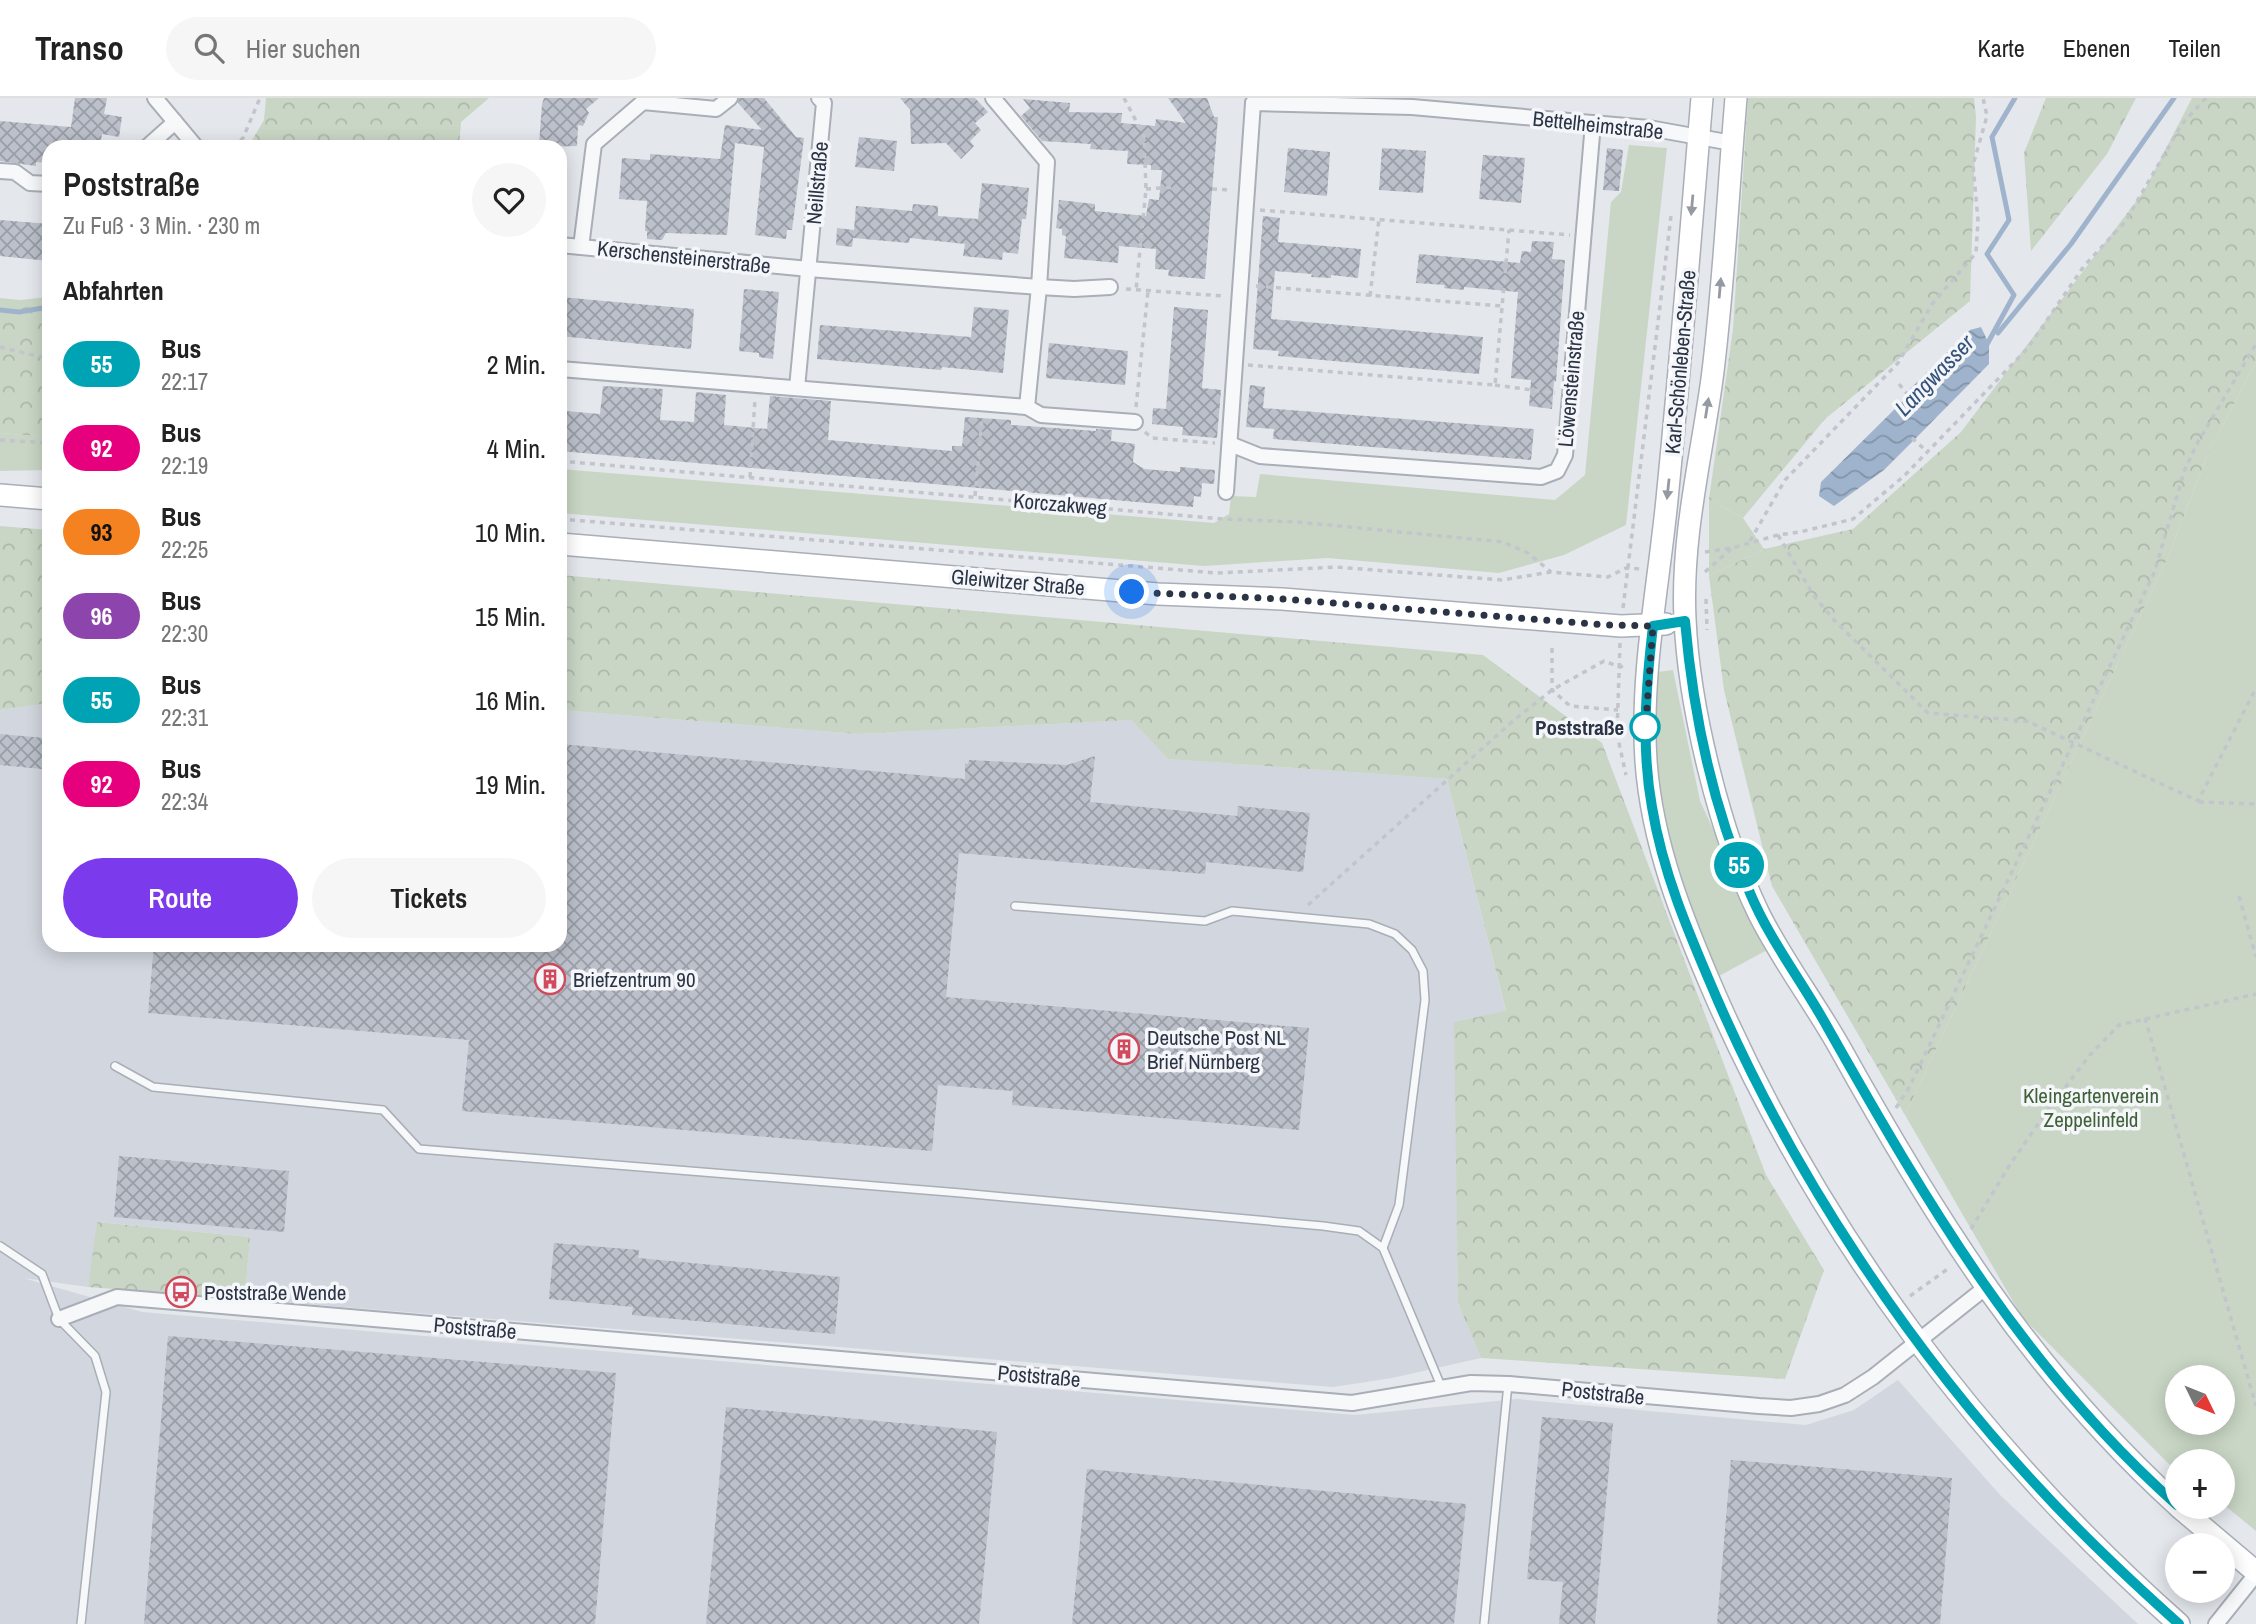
<!DOCTYPE html>
<html lang="de">
<head>
<meta charset="utf-8">
<style>
	:root { --surface:#fff; --page:#f6f6f6; --text:#222; --muted:#767676; --line:#e0e0e0; --accent:#7c3aed }
	body { margin:0; font-family:"Archivo Narrow",sans-serif; background:var(--page); color:var(--text); height:100vh; display:flex; flex-direction:column; font-size:26px; white-space:nowrap }
	* { box-sizing:border-box; margin:0 }
	p { font-size:23px; color:var(--muted) }
	.icon { flex:none; width:38px; height:38px; fill:none; stroke:currentColor; stroke-width:2; stroke-linecap:round; stroke-linejoin:round }
	.map { position:relative; flex:1; overflow:hidden }
	.drawer { position:absolute; left:42px; top:42px; width:525px; height:812px; display:flex; flex-direction:column; background:var(--surface); border-radius:21px; box-shadow:0 4px 18px #0003 }
	.drawer>* { flex:none }
	.badge { padding:0 14px; border-radius:23px; font-size:24px; line-height:46px }
	.needle { width:46px; rotate:133deg }
	.fabs { position:absolute; left:2165px; top:1267px; display:grid; gap:14px }
	.fabs a { display:grid; place-items:center; width:70px; height:70px; border-radius:50%; background:var(--surface); box-shadow:0 4px 18px #0003; font-size:35px }
	.you { position:absolute; width:35px; height:35px; margin:-18px; border:5px solid #fff; border-radius:50%; background:#1a73e8; box-shadow:0 0 0 10px #1a73e833 }
	.map>.badge { position:absolute; translate:-50% -50%; box-shadow:0 0 0 4px #fff }
	h2 { padding:0 21px; font-size:26px; line-height:63px }
	.round { display:grid; place-items:center; flex:none; width:74px; height:74px; border-radius:37px; background:var(--page) }
	.headline { display:flex; align-items:center; justify-content:space-between; height:119px; padding:0 21px }
	h1 { font-size:33px; font-weight:600; line-height:52px }
	.button { display:flex; gap:14px; margin-top:auto; padding:14px 21px }
	.button a { flex:1; height:80px; border-radius:42px; background:var(--accent); color:#fff; font-size:28px; font-weight:600; line-height:80px; text-align:center }
	.button a+a { background:var(--page); color:var(--text) }
	ul { padding:0; list-style:none }
	li { display:flex; align-items:center; gap:21px; height:84px; padding:0 21px }
	li div { flex:1 }
	li b { display:block; font-size:26px }
	li em { font-style:normal }
	li .badge { min-width:77px; font-weight:700; text-align:center }
	header { display:flex; align-items:center; gap:42px; box-sizing:border-box; height:98px; padding:0 35px; background:var(--surface); border-bottom:2px solid var(--line) }
	header strong { font-size:33px }
	nav { display:flex; gap:38px; margin-inline-start:auto; font-size:24px }
	.search { width:490px; height:63px; background:var(--page); display:flex; align-items:center; gap:18px; box-sizing:border-box; padding:0 24px; border-radius:38px; color:var(--muted); font-size:26px }
	.map>svg:first-child { display:block }
	.built { fill:#d2d6de }
	.green { fill:#c9d6c5; fill-rule:evenodd }
	.forest { fill:url(#forest-crowns) }
	.water { fill:url(#water-waves) }
	.lines { fill:none; stroke-linecap:round; stroke-linejoin:round }
	.stream { stroke:#9fb4cc; stroke-width:5 }
	.building { fill:url(#building-cross-hatch) }
	.lane-casing { stroke:#a9aeb7; stroke-width:10 }
	.street-casing { stroke:#a9aeb7; stroke-width:18 }
	.secondary-casing { stroke:#a9aeb7; stroke-width:24 }
	.path { stroke:#c2c5cb; stroke-width:3.5; stroke-dasharray:5 5; stroke-linecap:butt }
	.lane { stroke:#f7f8fa; stroke-width:7 }
	.street { stroke:#f7f8fa; stroke-width:14 }
	.secondary { stroke:#fff; stroke-width:21 }
	.oneway { fill:#959aa2 }
	.line-casing { stroke:#fff; stroke-width:16 }
	.line { stroke:#00a3b4; stroke-width:10 }
	.walk { stroke:#2b3445; stroke-width:7; stroke-dasharray:0 12.6 }
	.stop-dot { fill:#fff; stroke:#00a3b4; stroke-width:3.5 }
	.labels { text-anchor:middle; dominant-baseline:central; stroke-width:7; stroke-linejoin:round; paint-order:stroke }
	.street-label { font-size:21px; fill:#2b3445; stroke:#f4f6f9 }
	.stop-label { font-size:21px; font-weight:bold; fill:#2b3445; stroke:#f4f6f9; text-anchor:end }
	.poi-label { font-size:21px; fill:#2b3445; stroke:#f4f6f9; text-anchor:start }
	.park-label { font-size:21px; fill:#3f6138; stroke:#f4f6f9 }
	.water-label { font-size:23px; font-style:italic; fill:#34527a; stroke:#f4f6f9 }
</style>
</head>
<body>
<header>
<strong>Transo</strong>
<div class="search"><svg class="icon" aria-label="search" viewBox="0 0 24 24"><circle cx="10" cy="10" r="6"/><path d="M15 15l6 6"/></svg>Hier suchen</div>
<nav><a>Karte</a><a>Ebenen</a><a>Teilen</a></nav>
</header>
<div class="map">
<svg width="2256" height="1526" viewBox="0 0 2256 1526">
	<defs>
		<pattern id="forest-crowns" width="20" height="18" patternUnits="userSpaceOnUse" patternTransform="scale(1.75)"><rect width="20" height="18" fill="#c9d6c5"/><path d="M2 6a3 3 0 1 1 6 0M12 15a3 3 0 1 1 6 0" fill="none" stroke="#adb8ab"/></pattern>
		<pattern id="water-waves" width="16" height="10" patternUnits="userSpaceOnUse" patternTransform="scale(1.75)"><rect width="16" height="10" fill="#9fb4cc"/><path d="M0 5q4-4 8 0t8 0" fill="none" stroke="#8293a7"/></pattern>
		<pattern id="building-cross-hatch" width="8" height="8" patternUnits="userSpaceOnUse" patternTransform="scale(1.75)"><rect width="8" height="8" fill="#bbc0ca"/><path d="M0 0l8 8M0 8l8-8" fill="none" stroke="#989da6"/></pattern>
	</defs>
	<rect width="100%" height="100%" fill="#e4e7ec"/>
	<path class="built" d="M49 605V847H560V612L858 636 1131 622 1168 661 1447 681 1506 914 1455 924 1458 1205 1481 1260 1392 1280 1333 1289 245 1201 250 1139 98 1124 88 1189 23 1180 142 1214 1355 1317 1517 1301 1806 1327 1854 1312 1898 1282 2001 1398 2138 1526H0V612Z"/>
	<g class="green">
		<path d="M1629 47 1667 50 1626 427 1564 457 1499 475 1328 460 1204 468 560 415V371L1214 425 1229 416 1231 398 1256 399 1260 376 1555 402 1585 377 1611 104 1621 94Z"/>
		<path d="M2256 264V1433L2223 1406 2222 1363H2177V1374L2022 1219 1905 1017 2168 459 2209 353ZM2177 1279H2222V1325H2177Z"/>
		<path d="M0 335 49 339V372L0 373Z"/>
		<path d="M1709 401 1743 420 1764 451 1709 478Z"/>
		<path d="M1673 572 1700 703 1769 851 1719 878C1697 822 1673 767 1662 709 1653 664 1656 619 1658 574Z"/>
	</g>
	<g class="forest">
		<path d="M266 0H489L461 24 459 49H248L264 22Z"/>
		<path d="M1748 0H1974L1976 19 1970 203 1825 321 1743 420 1709 401 1733 231Z"/>
		<path d="M2046 0H2136L2107 56 2031 153 2024 55Z"/>
		<path d="M2192 0H2256V264L2209 353 2168 459 1905 1017 1772 788 1724 592 1709 478 1764 451 1853 431 1961 334 2144 93Z"/>
		<path d="M49 199V339L0 335V200L20 202Z"/>
		<path d="M0 428 49 432V605L0 612Z"/>
		<path d="M560 477 1483 557 1602 645 1766 1077 1824 1172 1785 1281 1481 1260 1458 1205 1454 924 1506 913 1447 681 1168 661 1131 622 858 636 560 612Z"/>
		<path d="M97 1124 250 1139 245 1201 88 1189Z"/>
	</g>
	<path class="water" d="M1981 229 1989 246V266L1915 341 1912 339 1913 343 1884 372 1834 408 1819 398 1821 384 1911 295 1915 298 1910 291 1970 232Z"/>
	<g class="lines">
		<g class="stream">
			<path d="M0 212 19 214 49 209"/>
			<path d="M1998 235 2071 146 2174 0"/>
			<path d="M1985 250 2014 197 1987 156 2009 122 1992 39 2015 0"/>
		</g>
	</g>
	<g class="building">
		<path d="M75 0H107L104 16 122 19 119 39 102 36 100 49H49V65L36 64V68L0 63V23L71 29Z"/>
		<path d="M544 0H599L586 11 589 15 583 28 578 27 577 48 541 49 539 46 542 6Z"/>
		<path d="M739 0H764L796 39 804 40 792 132H787L786 141 755 137 764 49 735 45 727 137 666 135 662 142 647 141V133H645L647 103 619 101 622 60 650 62V56L720 61 725 27 762 32 738 5Z"/>
		<path d="M900 0H975L988 14 975 25 981 32 970 43 974 48 961 61 946 45 911 46 910 12Z"/>
		<path d="M1168 0H1207L1214 19H1218L1205 181 1168 178 1169 172 1155 171 1156 151 1119 148 1118 165 1064 160 1066 138 1062 137V131L1056 130 1059 102 1095 106V113L1146 118 1149 101 1159 102 1162 72H1151V67L1127 66 1128 53 1090 51 1091 46 1042 43 1021 18 1030 10 1023 1 1070 5 1069 14 1122 15 1121 25 1155 28 1156 21 1186 25Z"/>
		<path d="M859 39 897 43 894 73 855 69Z"/>
		<path d="M1288 50 1330 54 1327 98 1284 94Z"/>
		<path d="M1382 50 1426 53 1423 95 1379 92Z"/>
		<path d="M1607 50 1623 52 1619 93 1603 92Z"/>
		<path d="M1483 57 1525 60 1521 105 1479 101Z"/>
		<path d="M982 85 1029 90 1026 121H1022L1018 156 1003 154 1002 162 963 158 965 146 910 140 909 145 853 140 852 149 836 147 837 130 854 132 856 108 912 113 913 106 938 108V118L978 121Z"/>
		<path d="M1263 118 1280 120 1278 144 1361 151 1358 180 1331 177V180L1311 179 1312 176 1275 173 1271 221 1483 239 1479 276 1278 258 1279 253 1253 251Z"/>
		<path d="M0 122 49 126V163L0 158Z"/>
		<path d="M1532 143 1554 144 1552 161 1565 162 1556 284 1554 283 1552 311 1529 308 1531 282 1511 280 1518 194 1464 189V192L1444 190 1445 187 1416 185 1419 156 1520 165 1522 153 1531 154Z"/>
		<path d="M744 191 779 194 773 261 759 259V255L739 253Z"/>
		<path d="M560 199 694 211 691 251 560 238Z"/>
		<path d="M974 209 1009 212 1003 275 942 269 941 272 930 271 817 261 820 227 971 239Z"/>
		<path d="M1174 209 1208 212 1202 290 1221 292 1217 340 1182 337 1183 329 1152 326 1153 310 1166 311Z"/>
		<path d="M1049 245 1128 253 1125 287 1046 280Z"/>
		<path d="M1250 287 1265 289 1263 310 1534 331 1531 362 1273 341 1274 331 1246 329Z"/>
		<path d="M603 288 663 291 660 322 694 324 696 294 726 297 724 327 767 331 770 298 831 303 828 342 952 353V348H962L965 319 1011 322V327L1096 333V331L1112 332 1111 343 1135 346 1133 364 1144 371 1180 374V369L1215 372 1214 386 1202 385 1201 399 1194 398 1193 409 560 353V318H565V313L600 316Z"/>
		<path d="M0 636 45 640 42 671 0 667Z"/>
		<path d="M560 646 965 681V665L968 666 969 662 1067 667 1095 658 1090 704 1237 718 1238 708 1310 715 1303 774 1206 764 1205 776 959 755 946 899 1309 930 1299 1032 1012 1007 1013 993 938 987 932 1053 462 1013 469 942 148 915 154 847H560Z"/>
		<path d="M119 1058 289 1073 284 1134 114 1119Z"/>
		<path d="M554 1145 639 1152 638 1160 840 1179 835 1236 632 1217 633 1209 549 1201Z"/>
		<path d="M168 1238 616 1275 595 1526H144Z"/>
		<path d="M726 1309 997 1334 979 1526H706Z"/>
		<path d="M1542 1319 1613 1325 1595 1526H1559L1563 1484 1527 1481Z"/>
		<path d="M1731 1362 1952 1380 1940 1526H1717Z"/>
		<path d="M1087 1371 1466 1406 1454 1526H1072Z"/>
	</g>
	<g class="lines">
		<g class="lane-casing">
			<g id="lane">
				<path d="M1015 808 1205 823 1232 813 1369 826 1395 836 1412 852 1423 873 1425 902 1399 1107 1383 1150"/>
				<path d="M115 968 153 989 383 1012 419 1051 961 1095 1323 1128 1359 1133 1383 1150 1441 1288"/>
				<path d="M0 1148 42 1176 59 1221 95 1258 106 1294 81 1526"/>
				<path d="M1484 1526 1508 1286"/>
			</g>
		</g>
		<g class="street-casing">
			<g id="street">
				<path d="M155 0 196 49"/>
				<path d="M1253 5 1412 9 1649 30 1732 45"/>
				<path d="M147 49 175 24"/>
				<path d="M0 73 15 74 30 85 49 86"/>
				<path d="M560 147 809 171 1039 189 1074 191 1110 189"/>
				<path d="M581 149 594 46 643 4 716 11 730 0"/>
				<path d="M560 271 1027 309 1039 189 1047 64 993 0"/>
				<path d="M797 290 824 5 819 0"/>
				<path d="M1027 309 1041 317 1135 324"/>
				<path d="M1230 346 1260 358 1541 379 1557 373 1565 357 1593 25"/>
				<path d="M1226 394 1253 5"/>
				<path d="M59 1221 117 1199 1352 1305 1471 1285 1509 1286 1759 1308 1791 1310 1819 1306 1845 1297 1873 1279 1985 1190"/>
				<path d="M2216 1526 2256 1476"/>
			</g>
		</g>
		<g class="secondary-casing">
			<g id="secondary">
				<path d="M1702 0C1691 130 1681 261 1668 391 1660 481 1640 573 1646 663 1652 747 1683 823 1716 899 1822 1139 1983 1353 2179 1526"/>
				<path d="M1736 0C1728 93 1724 188 1712 281 1701 361 1681 440 1685 521 1689 610 1720 736 1759 816 1782 862 1814 904 1840 950 1935 1121 2031 1274 2177 1407"/>
				<path d="M0 397 49 401"/>
				<path d="M560 446 1158 496 1282 501 1621 528 1666 526"/>
				<path d="M2179 1409 2256 1474"/>
			</g>
		</g>
		<g class="path">
			<path d="M1124 0 1144 38 1146 91 1136 192"/>
			<path d="M233 49 243 40 260 0"/>
			<path d="M1146 91 1176 89"/>
			<path d="M1212 91 1231 92"/>
			<path d="M1260 112 1570 137"/>
			<path d="M1256 188 1502 208"/>
			<path d="M1126 191 1223 198"/>
			<path d="M1370 198 1379 121"/>
			<path d="M0 249 49 261"/>
			<path d="M1248 267 1495 287 1509 132"/>
			<path d="M1899 286 1909 298"/>
			<path d="M1495 287 1555 295"/>
			<path d="M1136 309 1148 193"/>
			<path d="M1145 334 1152 340 1215 345"/>
			<path d="M1912 340 1923 350"/>
			<path d="M0 342 49 345"/>
			<path d="M560 363 1223 421 1298 424 1503 444 1528 455 1551 474"/>
			<path d="M750 379 755 301"/>
			<path d="M975 398 982 320"/>
			<path d="M560 421 1217 475 1336 469 1502 482 1551 474 1608 479 1626 470 1641 471"/>
			<path d="M1778 437 1814 498 1835 523 1928 615 2027 623 2198 703 2256 590"/>
			<path d="M1750 443 1785 382 1898 265 1932 206 1976 155 1978 122 1973 67 1987 18 1983 0"/>
			<path d="M1705 454 1732 450 1778 437 1800 434 1853 421 1904 378 2028 250 2084 168 2125 124 2182 26 2206 0"/>
			<path d="M1705 474 1732 450"/>
			<path d="M1706 501 1707 532"/>
			<path d="M1623 510 1671 118"/>
			<path d="M1620 545 1617 636 1626 677"/>
			<path d="M1552 550V592L1570 608 1618 612"/>
			<path d="M2199 704 2256 706"/>
			<path d="M2239 798 2256 859"/>
			<path d="M1308 807 1513 623 1552 592 1604 563 1620 569 1627 567"/>
			<path d="M2145 920 2256 1308"/>
			<path d="M1896 1010 1910 988 2154 475 2185 371 2198 344 2256 246"/>
			<path d="M1971 1131 2009 1068 2047 1013 2090 957 2119 927 2256 896"/>
			<path d="M1910 1198 1949 1170"/>
		</g>
		<use href="#lane" class="lane"/>
		<use href="#street" class="street"/>
		<use href="#secondary" class="secondary"/>
	</g>
	<defs><path id="oneway-solid" d="M-6-.8H1V-3.2L6.5 0L1 3.2V.8H-6Z" transform="scale(1.75)"/></defs>
	<g class="oneway">
		<use href="#oneway-solid" transform="translate(1692 107) rotate(95)"/>
		<use href="#oneway-solid" transform="translate(1720 190) rotate(-85)"/>
		<use href="#oneway-solid" transform="translate(1707 310) rotate(-81)"/>
		<use href="#oneway-solid" transform="translate(1668 391) rotate(96)"/>
	</g>
	<g class="lines">
		<g class="line-casing">
			<path id="line" d="M2177 1407C2025 1272 1928 1107 1829 932 1804 886 1770 843 1750 795 1713 710 1693 615 1685 523L1653 528C1646 588 1641 649 1652 709 1663 777 1691 840 1718 903 1794 1077 1910 1252 2040 1391 2084 1439 2131 1483 2179 1526"/>
		</g>
		<use href="#line" class="line"/>
		<path class="walk" d="M1132 494 1282 501 1607 527 1653 528 1645 636V629"/>
	</g>
	<defs>
		<g id="building-ring" transform="scale(1.575)"><circle r="9.5" fill="#f4f6f9" stroke="#d1495b" stroke-width="1.5"/><path d="M-4-6H4V6H1V3H-1V6H-4ZM-2.5-4.3h1.7v1.8h-1.7ZM.8-4.3h1.7v1.8H.8ZM-2.5-1h1.7V.8h-1.7ZM.8-1h1.7V.8H.8Z" fill="#d1495b"/></g>
		<g id="bus-ring" transform="scale(1.575)"><circle r="9.5" fill="#f4f6f9" stroke="#d1495b" stroke-width="1.5"/><path d="M-5-6H5V4H4V6H2V4H-2V6H-4V4H-5ZM-3.5-4V0h7V-4ZM-3.5 1.2v1.5H-2V1.2ZM2 1.2v1.5H3.5V1.2Z" fill="#d1495b"/></g>
	</defs>
	<g fill-rule="evenodd">
		<use href="#building-ring" x="550" y="881"/>
		<use href="#building-ring" x="1124" y="951"/>
		<use href="#bus-ring" x="181" y="1194"/>
	</g>
	<circle class="stop-dot" cx="1645" cy="629" r="14"/>
	<g class="labels">
		<g class="street-label">
			<text transform="translate(1598 27) rotate(6)">Bettelheimstraße</text>
			<text transform="translate(817 85) rotate(-85)">Neillstraße</text>
			<text transform="translate(684 159) rotate(6)">Kerschensteinerstraße</text>
			<text transform="translate(1680 264) rotate(-85)">Karl-Schönleben-Straße</text>
			<text transform="translate(1571 281) rotate(-85)">Löwensteinstraße</text>
			<text transform="translate(1060 406) rotate(5)">Korczakweg</text>
			<text transform="translate(1018 484) rotate(5)">Gleiwitzer Straße</text>
			<text transform="translate(475 1230) rotate(5)">Poststraße</text>
			<text transform="translate(1039 1278) rotate(5)">Poststraße</text>
			<text transform="translate(1603 1295) rotate(6)">Poststraße</text>
		</g>
		<g class="stop-label">
			<text x="1624" y="629">Poststraße</text>
		</g>
		<g class="poi-label">
			<text x="573" y="881">Briefzentrum 90</text>
			<text x="1147" y="939">Deutsche Post NL<tspan x="1147" dy="24">Brief Nürnberg</tspan></text>
			<text x="204" y="1194">Poststraße Wende</text>
		</g>
		<g class="park-label">
			<text x="2091" y="997">Kleingartenverein<tspan x="2091" dy="24">Zeppelinfeld</tspan></text>
		</g>
		<g class="water-label">
			<text transform="translate(1934 277) rotate(-46)">Langwasser</text>
		</g>
	</g>
</svg>
<div class="fabs">
<a><svg class="needle" viewBox="-14 -14 28 28"><path d="M0-13l5 13h-10z" fill="#e53935"/><path d="M0 13l5-13h-10z" fill="#767676"/></svg></a>
<a>+</a>
<a>−</a>
</div>
<div class="you" style="left:1132px;top:494px"></div>
<b class="badge" style="left:1739px;top:767px;background:#00a3b4;color:#fff">55</b>
<section class="drawer">
<div class="headline"><div><h1>Poststraße</h1><p>Zu Fuß · 3 Min. · 230 m</p></div><a class="round"><svg class="icon" aria-label="heart" viewBox="0 0 24 24"><path d="M12 20l-8-8c-3-5 5-10 8-4 3-6 11-1 8 4z"/></svg></a></div>
<h2>Abfahrten</h2>
<ul>
<li><span class="badge" style="background:#00a3b4;color:#fff">55</span><div><b>Bus</b><p>22:17</p></div><em>2 Min.</em></li>
<li><span class="badge" style="background:#e6007e;color:#fff">92</span><div><b>Bus</b><p>22:19</p></div><em>4 Min.</em></li>
<li><span class="badge" style="background:#f58220;color:#111">93</span><div><b>Bus</b><p>22:25</p></div><em>10 Min.</em></li>
<li><span class="badge" style="background:#8e44ad;color:#fff">96</span><div><b>Bus</b><p>22:30</p></div><em>15 Min.</em></li>
<li><span class="badge" style="background:#00a3b4;color:#fff">55</span><div><b>Bus</b><p>22:31</p></div><em>16 Min.</em></li>
<li><span class="badge" style="background:#e6007e;color:#fff">92</span><div><b>Bus</b><p>22:34</p></div><em>19 Min.</em></li>
</ul>
<div class="button"><a>Route</a><a>Tickets</a></div>
</section>
</div>
</body>
</html>
